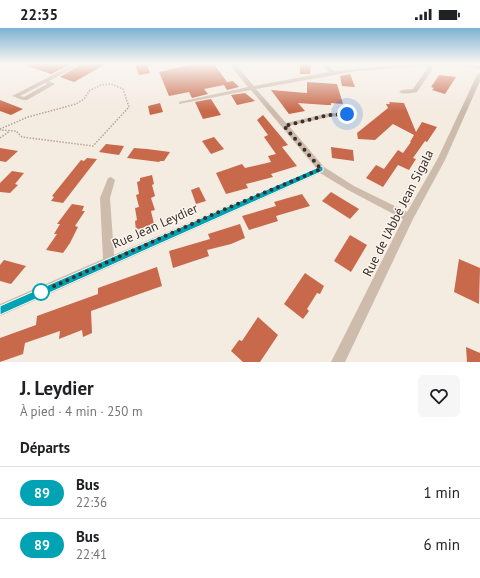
<!DOCTYPE html>
<html lang="fr">
<head>
<meta charset="utf-8">
<style>
	:root { --surface:#fff; --page:#f6f6f6; --text:#202124; --muted:#757577; --line:#e0e0e0 }
	body { margin:0; font-family:"PT Sans",sans-serif; background:var(--page); color:var(--text); height:100vh; display:flex; flex-direction:column; font-size:15px; white-space:nowrap }
	* { box-sizing:border-box; margin:0 }
	p { font-size:13px; color:var(--muted) }
	.icon { flex:none; width:22px; height:22px; fill:none; stroke:currentColor; stroke-width:2; stroke-linecap:round; stroke-linejoin:round }
	.map { position:relative; height:334px; overflow:hidden }
	.drawer { display:flex; flex-direction:column; background:var(--surface); flex:1 }
	.drawer>* { flex:none }
	.badge { padding:0 8px; border-radius:13px; font-size:14px; line-height:26px }
	.you { position:absolute; width:20px; height:20px; margin:-10px; border:3px solid #fff; border-radius:50%; background:#1a73e8; box-shadow:0 0 0 6px #1a73e833 }
	.map>.badge { position:absolute; translate:-50% -50%; box-shadow:0 0 0 2px #fff }
	h2 { padding:0 20px; font-size:15px; line-height:36px }
	.round { display:grid; place-items:center; flex:none; width:42px; height:42px; border-radius:6px; background:var(--page) }
	.head { display:flex; align-items:center; justify-content:space-between; height:68px; padding:0 20px }
	h1 { font-size:19px; font-weight:600; line-height:30px }
	ul { padding:0; list-style:none }
	li { display:flex; align-items:center; gap:12px; height:52px; padding:0 20px; border-top:1px solid var(--line) }
	li div { flex:1 }
	li b { display:block; font-size:15px }
	li em { font-style:normal }
	li .badge { min-width:44px; font-weight:700; text-align:center }
	.status { display:flex; justify-content:space-between; align-items:center; height:28px; padding:0 20px; background:var(--surface); direction:ltr }
	.status svg { height:11px; fill:currentColor }
	.map>svg:first-child { display:block }
	.building { fill:#c8694b }
	.lines { fill:none; stroke-linecap:round; stroke-linejoin:round }
	.path { stroke:#b9a596; stroke-width:1.5; stroke-dasharray:1.5 1.5; stroke-linecap:butt }
	.minor { fill:#cdbbac; fill-rule:evenodd }
	.line { fill:#00a3b4; stroke:#fff }
	.walk { stroke:#3b302b; stroke-width:4; stroke-dasharray:0 7.2 }
	.stop-dot { fill:#fff; stroke:#00a3b4; stroke-width:2 }
	.labels { text-anchor:middle; dominant-baseline:central; stroke-width:3; stroke-linejoin:round; paint-order:stroke }
	.street-label { font-size:13px; fill:#3b302b; stroke:#fbf5ee }
</style>
</head>
<body>
<div class="status"><b>22:35</b><svg viewBox="0 0 49 12"><path d="M0 12V9h3v3zM5 12V6h3v6zM10 12V3h3v9zM15 12V0h3v12zM26 1h20v11H26zM47 4h2v5h-2z"/></svg></div>
<div class="map">
<svg width="480" height="334" viewBox="0 0 480 334">
	<rect width="100%" height="100%" fill="#f4ebe1"/>
	<g class="building">
		<path d="M27 36H71L51 46 27 38Z"/>
		<path d="M82 36H106L74 54 60 49Z"/>
		<path d="M135 36H147L150 45 139 47Z"/>
		<path d="M192 36H214L227 54 233 53 239 59 227 62 224 57 204 61 208 66 192 70 189 64 169 68 159 44Z"/>
		<path d="M300 36H311L310 46H300Z"/>
		<path d="M350 46 355 59 342 58 340 48Z"/>
		<path d="M439 47 456 49 445 66 432 62 434 60 431 59Z"/>
		<path d="M307 54 337 56 343 76 331 75V77H327L298 75 305 83 289 86 271 62 307 65Z"/>
		<path d="M245 65 255 73 237 77 231 67Z"/>
		<path d="M211 71 221 87 203 91 195 74Z"/>
		<path d="M0 72 23 81 11 87 0 83Z"/>
		<path d="M389 74 404 75 416 104 422 94 437 99 427 114 425 113 413 130 416 131 409 142 398 137 383 159 366 150 376 137 384 141 398 122 403 125 411 114H410L414 107 393 96 375 112 358 111 357 105 388 80 386 76H390Z"/>
		<path d="M160 75 163 84 150 87 148 78Z"/>
		<path d="M263 87 288 117 282 119 297 138 271 146 273 149 246 156 248 160 226 166 216 145 242 136 245 140 271 134 268 128 276 126 264 109 268 107 257 92Z"/>
		<path d="M214 109 224 121 211 126 202 113Z"/>
		<path d="M106 116 124 118 119 127 99 124Z"/>
		<path d="M331 119 353 122 354 133 332 130Z"/>
		<path d="M0 120 18 123 6 134 0 133Z"/>
		<path d="M134 120 147 121 170 124 164 133H160L159 134 127 130Z"/>
		<path d="M87 130 97 131 63 175 51 173 54 169 52 168 81 132 84 133Z"/>
		<path d="M12 143 24 145 15 156 18 157 10 165 0 164V155Z"/>
		<path d="M152 147 154 156 152 157 155 168 151 170 155 182 151 183 154 196 136 202 135 193 137 192 135 180 139 179 136 167 139 166 137 154 140 153V150Z"/>
		<path d="M199 159 206 173 196 176 191 162Z"/>
		<path d="M331 164 359 181 350 191 322 173Z"/>
		<path d="M302 166 310 178 276 188 278 193 249 202 242 188 276 178 274 174Z"/>
		<path d="M72 176 84 178 82 183H85L75 198 78 199 70 215 63 225 46 222 57 206H54L60 196H57Z"/>
		<path d="M240 196 245 210 231 216 207 222 209 228 173 240 169 223 210 211 208 206Z"/>
		<path d="M350 207 367 217 351 244 334 233Z"/>
		<path d="M459 231 480 240 479 276 454 264Z"/>
		<path d="M4 232 26 238 11 256 0 253V237Z"/>
		<path d="M157 239 162 258 91 283 92 305 83 309 82 302 59 311 60 303 25 315 23 326 0 334V310L36 297 37 288 98 266V260Z"/>
		<path d="M305 245 324 258 320 266 317 265 307 281 309 283 303 291 284 276Z"/>
		<path d="M258 289 278 307 260 334H243L231 323 239 312 242 313Z"/>
		<path d="M466 319 480 325V334H467Z"/>
	</g>
	<g class="lines">
		<g class="path">
			<path d="M0 101 28 89 76 76 84 71 89 63 101 57 111 56 123 61 129 79 93 118 22 109 16 103 0 102"/>
			<path d="M0 110 10 103"/>
		</g>
		<g class="minor">
			<path d="M74 36H81L49 53 55 56 27 72H23L12 68ZM45 55 47 56 24 69 20 68Z"/>
			<path d="M229 36H235L254 58 329 44 321 36H327L334 43 406 36H474L480 37V41L457 38H433L432 42 417 64C412 65 403 67 399 64L402 62 413 61 426 42 427 38 357 43 256 61 286 95 329 85H349V87L347 88 329 89 289 98 324 139 354 158 407 184 437 132 477 47 480 45V53L445 132 413 191 345 334H331L403 191 348 162 320 145 0 288V276L103 231 100 170 108 150 111 149 115 152 110 170 114 227 316 140 251 62 179 76V74L248 59Z"/>
		</g>
	</g>
	<linearGradient id="sky" x2="0" y2="1"><stop stop-color="#7eb2d2"/><stop offset="0.43" stop-color="#faf6f2"/><stop offset="1" stop-color="#faf6f2" stop-opacity="0"/></linearGradient>
	<rect width="480" height="83" fill="url(#sky)"/>
	<path class="line" d="M321 138 323 139V143L4 285 0 287V278Z"/>
	<g class="lines">
		<path class="walk" d="M41 264 223 182 321 141 284 98 329 87 347 86"/>
	</g>
	<circle class="stop-dot" cx="41" cy="264" r="8"/>
	<g class="labels">
		<g class="street-label">
			<text transform="translate(398 185) rotate(-63)">Rue de l'Abbé Jean Sigala</text>
			<text transform="translate(155 198) rotate(-24)">Rue Jean Leydier</text>
		</g>
	</g>
</svg>
<div class="you" style="left:347px;top:86px"></div>
</div>
<section class="drawer">
<div class="head"><div><h1>J. Leydier</h1><p>À pied · 4 min · 250 m</p></div><a class="round"><svg class="icon" aria-label="heart" viewBox="0 0 24 24"><path d="M12 20l-8-8c-3-5 5-10 8-4 3-6 11-1 8 4z"/></svg></a></div>
<h2>Départs</h2>
<ul>
<li><span class="badge" style="background:#00a3b4;color:#fff">89</span><div><b>Bus</b><p>22:36</p></div><em>1 min</em></li>
<li><span class="badge" style="background:#00a3b4;color:#fff">89</span><div><b>Bus</b><p>22:41</p></div><em>6 min</em></li>
</ul>
</section>
</body>
</html>
